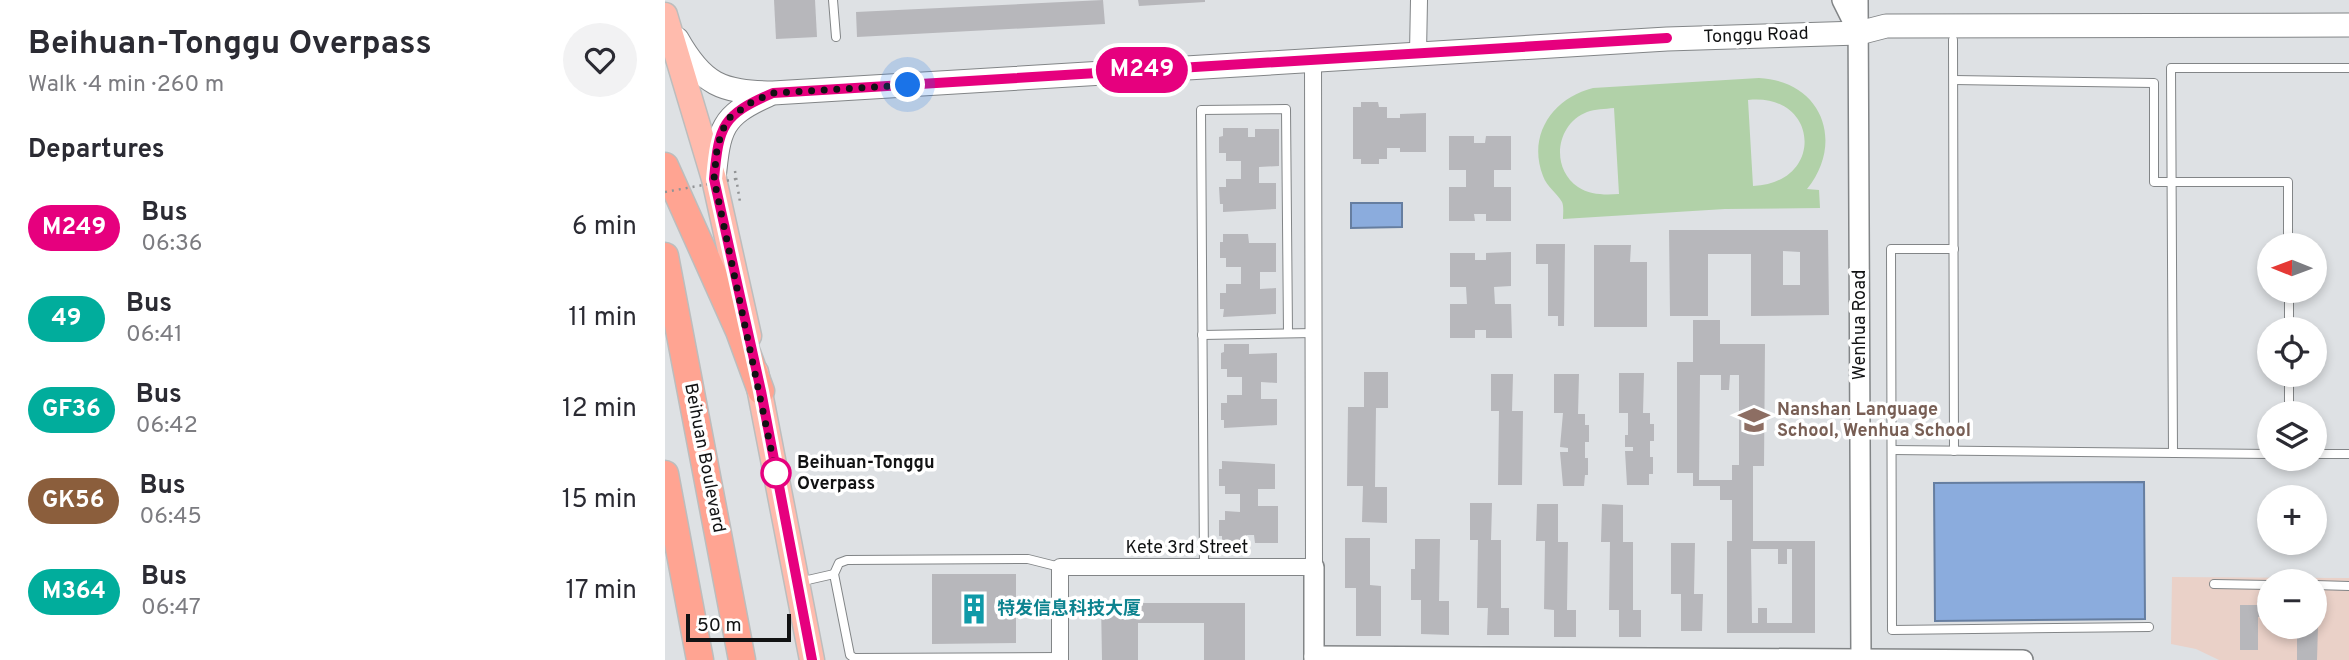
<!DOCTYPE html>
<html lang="en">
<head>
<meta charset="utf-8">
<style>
	:root { --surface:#fff; --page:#f2f2f3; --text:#2b2b33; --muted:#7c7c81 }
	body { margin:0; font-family:Overpass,"Noto Sans SC",sans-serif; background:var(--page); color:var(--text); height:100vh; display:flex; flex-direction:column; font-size:26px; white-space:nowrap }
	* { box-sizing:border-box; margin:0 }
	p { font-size:23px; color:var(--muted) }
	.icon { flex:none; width:38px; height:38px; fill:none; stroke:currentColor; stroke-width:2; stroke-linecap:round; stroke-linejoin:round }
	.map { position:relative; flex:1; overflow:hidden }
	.side { display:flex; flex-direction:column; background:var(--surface); width:665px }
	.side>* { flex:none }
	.badge { padding:0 14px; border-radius:23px; font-size:24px; line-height:46px }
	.needle { width:46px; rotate:271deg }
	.buttons { position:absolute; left:1592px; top:233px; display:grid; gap:14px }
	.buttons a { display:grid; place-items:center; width:70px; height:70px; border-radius:50%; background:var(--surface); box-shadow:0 4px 10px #0003; font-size:35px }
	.scale { position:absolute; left:21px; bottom:18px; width:105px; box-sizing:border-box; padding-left:7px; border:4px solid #111213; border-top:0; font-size:19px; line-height:24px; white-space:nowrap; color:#111213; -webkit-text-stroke:5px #fff; paint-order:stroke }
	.you { position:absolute; width:35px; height:35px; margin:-18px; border:5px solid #fff; border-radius:50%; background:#1a73e8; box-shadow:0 0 0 10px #1a73e833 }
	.map>.badge { position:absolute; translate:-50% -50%; box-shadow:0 0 0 4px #fff }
	h2 { padding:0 28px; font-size:26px; line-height:63px }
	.round { display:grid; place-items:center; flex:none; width:74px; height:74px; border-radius:37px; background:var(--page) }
	.headline { display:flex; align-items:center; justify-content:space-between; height:119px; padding:0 28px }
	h1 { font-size:33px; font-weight:700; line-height:52px }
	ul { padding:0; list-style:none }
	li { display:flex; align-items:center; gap:21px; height:91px; padding:0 28px }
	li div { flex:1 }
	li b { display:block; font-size:26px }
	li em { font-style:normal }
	li .badge { min-width:77px; font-weight:700; text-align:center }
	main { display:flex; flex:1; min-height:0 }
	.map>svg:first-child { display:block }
	.industrial { fill:#ead1c8; fill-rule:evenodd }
	.green { fill:#b1d1a8; fill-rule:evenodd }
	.water { fill:#8bacdd; stroke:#667ea0; stroke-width:2 }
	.building { fill:#b7b7bb; fill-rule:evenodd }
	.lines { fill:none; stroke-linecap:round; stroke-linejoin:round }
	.service-casing { stroke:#828587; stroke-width:10 }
	.minor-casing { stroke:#828587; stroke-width:18 }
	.tertiary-casing { stroke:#828587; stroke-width:22 }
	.secondary-casing { stroke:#828587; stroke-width:25 }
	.primary-casing { stroke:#bcbdbd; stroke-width:27 }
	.trunk-casing { stroke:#bcbdbd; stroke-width:29 }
	.path { stroke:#919395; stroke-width:2.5; stroke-dasharray:2 5; stroke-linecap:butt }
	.service { stroke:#fff; stroke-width:8 }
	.minor { stroke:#fff; stroke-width:16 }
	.tertiary { stroke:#fff; stroke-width:19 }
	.secondary { stroke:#fff; stroke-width:23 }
	.primary { stroke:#ffbbad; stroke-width:24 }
	.trunk { stroke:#ffa492; stroke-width:26 }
	.path-bridge { stroke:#919395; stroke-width:2.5; stroke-dasharray:2 5; stroke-linecap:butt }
	.line-casing { stroke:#fff; stroke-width:16 }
	.line { stroke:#e6007e; stroke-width:10 }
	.walk { stroke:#111213; stroke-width:7; stroke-dasharray:0 12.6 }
	.stop-dot { fill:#fff; stroke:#e6007e; stroke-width:3.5 }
	.labels { text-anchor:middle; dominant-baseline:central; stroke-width:7; stroke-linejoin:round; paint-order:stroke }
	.street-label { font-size:18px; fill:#111213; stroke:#fff }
	.education-label { font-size:18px; font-weight:bold; fill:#785e54; stroke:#fff; text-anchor:start }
	.stop-label { font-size:18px; font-weight:bold; fill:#111213; stroke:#fff; text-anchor:start }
	.culture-label { font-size:18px; font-weight:bold; fill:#0d838f; stroke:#fff; text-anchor:start }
</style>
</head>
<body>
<main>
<section class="side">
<div class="headline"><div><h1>Beihuan-Tonggu Overpass</h1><p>Walk · 4 min · 260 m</p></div><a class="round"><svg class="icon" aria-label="heart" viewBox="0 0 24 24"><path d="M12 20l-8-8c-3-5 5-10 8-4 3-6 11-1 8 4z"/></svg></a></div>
<h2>Departures</h2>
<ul>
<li><span class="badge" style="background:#e6007e;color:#fff">M249</span><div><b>Bus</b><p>06:36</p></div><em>6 min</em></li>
<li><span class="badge" style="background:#01ad9c;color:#fff">49</span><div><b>Bus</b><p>06:41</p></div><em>11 min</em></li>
<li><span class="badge" style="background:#01ad9c;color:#fff">GF36</span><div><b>Bus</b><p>06:42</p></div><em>12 min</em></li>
<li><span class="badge" style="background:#8b5e3c;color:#fff">GK56</span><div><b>Bus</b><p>06:45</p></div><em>15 min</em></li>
<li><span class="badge" style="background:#01ad9c;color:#fff">M364</span><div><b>Bus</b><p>06:47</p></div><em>17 min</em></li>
</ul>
</section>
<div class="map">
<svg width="1684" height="660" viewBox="0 0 1684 660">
	<rect width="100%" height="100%" fill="#dee1e4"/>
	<path class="industrial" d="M1507 577 1684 578V660H1554L1531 649 1506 644ZM1605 581H1650V626H1605Z"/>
	<path class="green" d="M1094 78C1157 81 1180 142 1142 189L1154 190 1155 208 1060 209 898 219C898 215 899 206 897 202 892 193 882 187 878 176 862 135 888 98 928 88ZM1083 100C1154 92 1161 183 1088 186ZM949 108 954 194C940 195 925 195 913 187 885 168 891 124 922 112 930 109 940 109 949 108Z"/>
	<g class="water">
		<path d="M686 203H737V227L686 228Z"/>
		<path d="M1479 482 1480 619 1270 621 1269 483Z"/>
	</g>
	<g class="building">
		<path d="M109 0H150L152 37 111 39Z"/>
		<path d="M438 0 440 24 192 37 191 12Z"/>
		<path d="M473 0H540V2L474 6Z"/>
		<path d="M696 102H713L714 107H722V118H735V114L761 113V152H735V148H722V159H714V164H696V159H688V107H696Z"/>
		<path d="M558 128H583V137H590V129H614V166L594 167V183H611V209L558 212V204H555L554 187H561V179H576V161H561V153H554V137L558 136Z"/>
		<path d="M784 136H809V143H820L821 136H846V170H829V187H846V221H821V214H809L810 221H784V187H801V170H784Z"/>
		<path d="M1004 230H1163L1164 315 1086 316V254H1043V316H1005ZM1118 251 1135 252V285H1118Z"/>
		<path d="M558 234H583L584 243H611V272H595V289L611 288V314L558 317 559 309H555V293H561V284H576V267H561V258H555V242H558Z"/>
		<path d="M871 244H900L899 326H893V316H883V264H871Z"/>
		<path d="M929 245H966L965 262H982V327H929Z"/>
		<path d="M846 252V286L829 287 830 304H846L847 338H821V330H810V338H785V304H802L801 287H785V253H810V260H821V253Z"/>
		<path d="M1028 320H1055V344H1100L1099 466H1088V541H1150V633H1062V541H1067V500H1055V486H1028V473H1012V362H1028ZM1035 375H1056V390H1064L1065 375H1074V465H1067V480H1034ZM1086 549H1113V564H1122V549H1127V623H1102V608H1093V623H1087Z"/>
		<path d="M559 344H584V354L612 353V383L596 382V399H612V425L559 428V420H556V403H562V395H577V377H562V369H556V353L559 352Z"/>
		<path d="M699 372H723V408H711L710 487H722V523L697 522 698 486H682L683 407H699Z"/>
		<path d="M954 373H979L978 413H985V424H989V441H985V457H988V474H984V485H962L960 451H968V447H960V435H963V413H954Z"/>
		<path d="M826 374H848L847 411H858L857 485H833L834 411H826Z"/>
		<path d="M889 374H914L913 414H920V425H924V442H920V458H923V475H920L919 486H898L895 452H903V448L895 447 898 413H889Z"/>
		<path d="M557 461 610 464V489H593V506H613V543H590L589 535H582V544H557V536H554V520H560V511L575 512V494H560V486H554V469H557Z"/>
		<path d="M805 503H827L826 540H836V608H844V635H822L823 608H812L813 540H805Z"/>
		<path d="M872 504H893V542H903L902 610H911V637H889V610L879 609 880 541H871Z"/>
		<path d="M937 504 958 505V542H968V610H976V637H954V610H944L945 542H936Z"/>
		<path d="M680 538H705V585L716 586V636H691V588H680Z"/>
		<path d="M750 539H775L774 601H784V635L756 634V600H746V569H750Z"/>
		<path d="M1006 543H1030L1029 594H1038L1037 631H1016V594H1006Z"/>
		<path d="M267 574H351V643L267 644Z"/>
		<path d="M1592 601H1605V617H1593V650H1575V605H1592Z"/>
		<path d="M436 603H580V660H539V623H473V660H437Z"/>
		<path d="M1632 626H1653L1652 660H1632Z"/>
	</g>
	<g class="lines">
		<g class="service-casing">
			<g id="service">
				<path d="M168 0 171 37"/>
				<path d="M1288 40 1289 451"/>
				<path d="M1289 80 1489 83V182H1623V245"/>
				<path d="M1289 249H1226L1227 630 1484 627"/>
				<path d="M1624 290V329"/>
				<path d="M537 335 649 333"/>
				<path d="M1624 374V413"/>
				<path d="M1227 450 1605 454"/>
				<path d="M1508 453 1506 68H1684"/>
				<path d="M1650 454H1684"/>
				<path d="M539 567 536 110 621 109 623 333"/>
				<path d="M134 582 169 574"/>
				<path d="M1549 584 1605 585"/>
				<path d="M1650 585 1684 586"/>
				<path d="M395 657 189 658 185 655 169 574 174 563 182 560 363 559 395 567"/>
			</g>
		</g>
		<g class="minor-casing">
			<g id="minor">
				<path d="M753 53 754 0"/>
				<path d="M395 660V567H649L648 60"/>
			</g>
		</g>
		<g class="tertiary-casing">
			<g id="tertiary">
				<path d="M1177 0 1192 30"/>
				<path d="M1193 0 1196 660"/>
				<path d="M649 567V660"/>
				<path d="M649 656 1358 660"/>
			</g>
		</g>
		<g class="secondary-casing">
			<g id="secondary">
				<path d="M12 39C38 85 56 92 108 93L1002 39 1194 33 1221 26 1684 25"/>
				<path d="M49 179C54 129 56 116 103 95"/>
			</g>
		</g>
		<g class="primary-casing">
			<g id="primary">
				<path d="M0 15 49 179 84 336"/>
				<path d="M91 372 147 660"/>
			</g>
		</g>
		<g class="trunk-casing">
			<g id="trunk">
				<path d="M0 166 74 331 96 391"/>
				<path d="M0 256 77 660"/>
				<path d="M0 474 35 660"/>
			</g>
		</g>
		<path class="path" d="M70 171 75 202"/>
		<use href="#service" class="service"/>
		<use href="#minor" class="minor"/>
		<use href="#tertiary" class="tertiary"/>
		<use href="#secondary" class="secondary"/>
		<use href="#primary" class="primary"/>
		<use href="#trunk" class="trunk"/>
		<path class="path-bridge" d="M0 192 71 179"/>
	</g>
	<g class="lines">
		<g class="line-casing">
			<path id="line" d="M147 660 96 391 49 179C54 125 57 115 108 93L1002 38"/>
		</g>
		<use href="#line" class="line"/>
		<path class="walk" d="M111 473 49 179 52 149 57 131 64 118 87 102 108 93 243 85"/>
	</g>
	<defs>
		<g id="school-bare" transform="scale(2.415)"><path d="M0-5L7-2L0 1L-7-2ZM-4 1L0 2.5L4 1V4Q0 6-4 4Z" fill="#8d6e63" stroke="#fff" stroke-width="2.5" paint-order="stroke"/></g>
		<g id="building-bare" transform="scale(2.415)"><path d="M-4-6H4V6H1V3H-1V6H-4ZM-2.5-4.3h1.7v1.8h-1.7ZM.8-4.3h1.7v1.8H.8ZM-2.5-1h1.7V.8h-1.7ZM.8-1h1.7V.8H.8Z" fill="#0f9aa8" stroke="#fff" stroke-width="2.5" paint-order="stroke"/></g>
	</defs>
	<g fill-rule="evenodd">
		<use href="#school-bare" x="1089" y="420"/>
		<use href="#building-bare" x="309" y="609"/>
	</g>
	<circle class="stop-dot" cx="111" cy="473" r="14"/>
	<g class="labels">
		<g class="street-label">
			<text transform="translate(1091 36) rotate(-2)">Tonggu Road</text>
			<text transform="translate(1195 325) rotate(-90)">Wenhua Road</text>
			<text transform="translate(39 458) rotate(79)">Beihuan Boulevard</text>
			<text x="522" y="548">Kete 3rd Street</text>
		</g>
		<g class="education-label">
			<text x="1112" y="410">Nanshan Language<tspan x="1112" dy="21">School, Wenhua School</tspan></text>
		</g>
		<g class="stop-label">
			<text x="132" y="463">Beihuan-Tonggu<tspan x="132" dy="21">Overpass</tspan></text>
		</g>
		<g class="culture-label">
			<text x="332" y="609">特发信息科技大厦</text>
		</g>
	</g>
</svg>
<div class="buttons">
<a><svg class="needle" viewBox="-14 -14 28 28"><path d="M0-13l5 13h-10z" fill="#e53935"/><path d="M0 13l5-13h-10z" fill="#7c7c81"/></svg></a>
<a><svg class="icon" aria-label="locate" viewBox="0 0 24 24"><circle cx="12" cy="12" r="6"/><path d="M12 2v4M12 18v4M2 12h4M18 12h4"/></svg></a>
<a><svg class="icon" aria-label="layers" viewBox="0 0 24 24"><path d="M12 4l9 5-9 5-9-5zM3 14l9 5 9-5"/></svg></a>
<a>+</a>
<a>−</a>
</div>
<div class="scale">50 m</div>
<div class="you" style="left:243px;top:85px"></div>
<b class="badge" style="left:477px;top:70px;background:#e6007e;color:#fff">M249</b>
</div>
</main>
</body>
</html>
